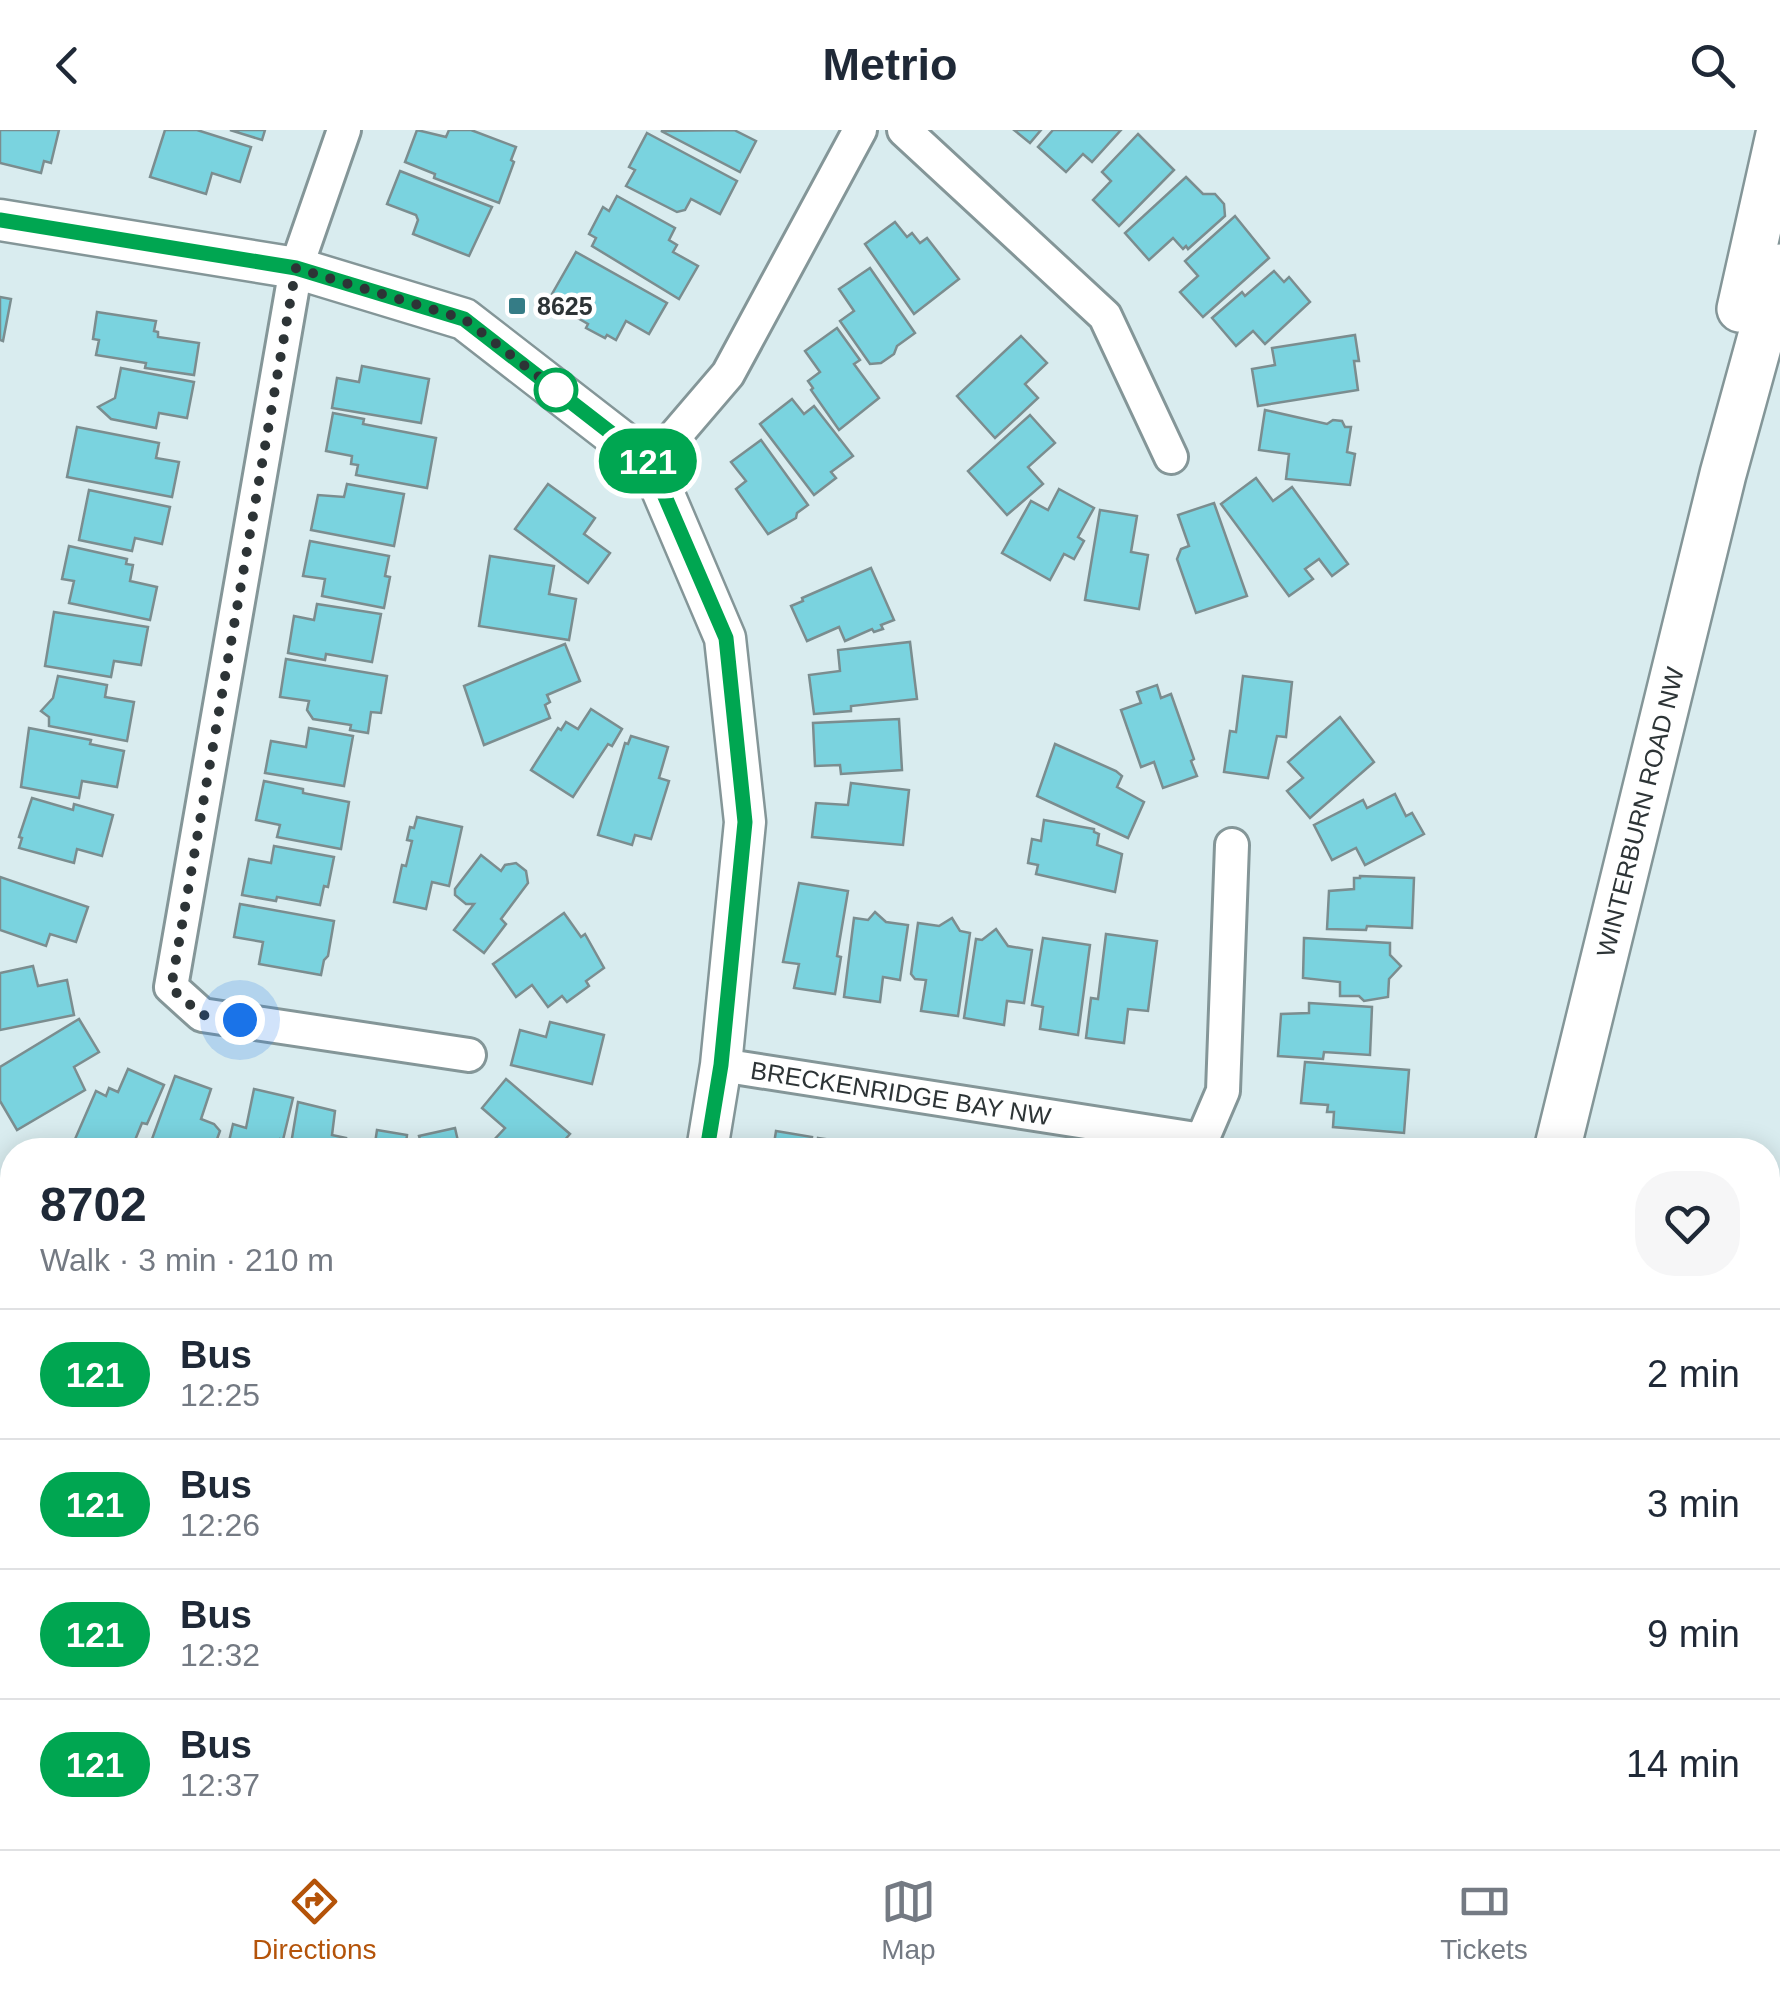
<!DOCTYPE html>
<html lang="en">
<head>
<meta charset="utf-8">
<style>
	:root { --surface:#fff; --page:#f6f6f7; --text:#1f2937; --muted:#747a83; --line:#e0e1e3; --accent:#b45309 }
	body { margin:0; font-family:Helvetica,sans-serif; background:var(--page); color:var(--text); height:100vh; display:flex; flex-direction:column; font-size:38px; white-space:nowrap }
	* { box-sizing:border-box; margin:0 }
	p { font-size:32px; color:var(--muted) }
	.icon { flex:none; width:55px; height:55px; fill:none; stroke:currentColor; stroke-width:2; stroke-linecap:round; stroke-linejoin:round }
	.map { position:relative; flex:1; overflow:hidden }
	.drawer { position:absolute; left:0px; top:1008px; width:1780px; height:712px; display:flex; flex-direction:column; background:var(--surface); border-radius:40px 40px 0 0; box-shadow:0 5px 25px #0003 }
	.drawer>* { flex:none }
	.badge { padding:0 20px; border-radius:32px; font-size:35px; line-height:65px }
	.you { position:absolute; width:50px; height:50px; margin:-25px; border:8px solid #fff; border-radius:50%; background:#1a73e8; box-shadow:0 0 0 15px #1a73e833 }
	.map>.badge { position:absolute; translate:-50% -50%; box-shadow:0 0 0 5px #fff }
	.round { display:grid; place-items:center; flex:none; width:105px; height:105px; border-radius:40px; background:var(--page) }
	.summary { display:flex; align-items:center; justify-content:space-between; height:170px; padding:0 40px }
	h1 { font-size:48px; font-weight:700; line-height:75px }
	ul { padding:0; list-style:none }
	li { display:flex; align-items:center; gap:30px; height:130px; padding:0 40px; border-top:2px solid var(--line) }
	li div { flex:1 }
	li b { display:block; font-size:38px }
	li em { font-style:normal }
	li .badge { min-width:110px; font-weight:700; text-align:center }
	header { display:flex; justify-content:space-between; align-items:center; height:130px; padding:0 40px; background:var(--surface); font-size:45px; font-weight:700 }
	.menu { display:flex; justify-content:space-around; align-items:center; height:140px; border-top:2px solid var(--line); background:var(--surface); font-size:28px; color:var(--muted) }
	.menu a { display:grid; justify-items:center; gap:5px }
	.menu .on { color:var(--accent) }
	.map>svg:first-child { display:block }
	.green { fill:#a1e6f0 }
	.building { fill:#7ad3df; stroke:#7b8d8f; stroke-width:2.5 }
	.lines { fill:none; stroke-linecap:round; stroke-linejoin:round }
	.minor-casing { stroke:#849698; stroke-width:38 }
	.tertiary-casing { stroke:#849698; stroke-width:45 }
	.secondary-casing { stroke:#849698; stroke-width:50 }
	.path { stroke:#9aa8ab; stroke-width:6; stroke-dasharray:8 8; stroke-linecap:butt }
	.minor { stroke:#fff; stroke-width:32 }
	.tertiary { stroke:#fff; stroke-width:40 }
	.secondary { stroke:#fff; stroke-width:45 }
	.line-casing { stroke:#fff; stroke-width:22 }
	.line { stroke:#00a651; stroke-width:15 }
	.walk { stroke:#2d3436; stroke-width:10; stroke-dasharray:0 18 }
	.poi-dot { fill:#357c86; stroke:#fff; stroke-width:4 }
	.stop-dot { fill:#fff; stroke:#00a651; stroke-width:5 }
	.labels { text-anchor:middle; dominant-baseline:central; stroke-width:9; stroke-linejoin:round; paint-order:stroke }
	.poi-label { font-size:25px; font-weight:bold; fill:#2d3436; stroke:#fff; text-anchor:start }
	.street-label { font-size:25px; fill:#2d3436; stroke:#fff }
</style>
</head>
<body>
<header><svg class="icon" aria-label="back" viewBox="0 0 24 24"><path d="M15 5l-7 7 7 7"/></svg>Metrio<svg class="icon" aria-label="search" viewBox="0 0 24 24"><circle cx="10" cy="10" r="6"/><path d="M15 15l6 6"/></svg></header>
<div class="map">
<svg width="1780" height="1719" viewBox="0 0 1780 1719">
	<rect width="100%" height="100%" fill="#d9ecef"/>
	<g class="green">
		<path d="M0 1050 12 1054V1515L0 1511Z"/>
		<path d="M236 1708H367L407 1719H233Z"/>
		<path d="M703 1708H1133L1175 1719H740Z"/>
	</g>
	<g class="building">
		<path d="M0 0H59L51 33 44 31 41 43 0 33Z"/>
		<path d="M165 0H197L251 17 240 52 212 43 206 64 150 47Z"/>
		<path d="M230 0H265L262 10Z"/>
		<path d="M417 0 446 7 449 0H471L516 17 511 30 514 32 499 73 434 48 435 44 405 32Z"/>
		<path d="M734 0 756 11 740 42 661 1Z"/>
		<path d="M1014 0H1041L1030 13Z"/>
		<path d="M1053 0H1121L1092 32 1083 24 1066 42 1038 17Z"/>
		<path d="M647 3 737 51 720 84 691 69 685 80 677 82 626 56 635 40 629 37Z"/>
		<path d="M1138 4 1174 40 1119 96 1093 70 1111 51 1102 42Z"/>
		<path d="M400 41 492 77 469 126 413 104 418 90 416 85 387 74Z"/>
		<path d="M1186 47 1203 64H1215L1224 74 1225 86 1188 119 1186 116 1183 119 1173 108 1149 130 1125 103Z"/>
		<path d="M617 66 675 98 669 110 677 115 673 122 698 136 679 169 592 116 596 108 589 104 603 77 609 81Z"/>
		<path d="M1235 86 1269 128 1203 187 1180 162 1198 146 1185 131Z"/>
		<path d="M895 92 907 107 912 103 920 113 927 108 959 149 914 184 865 114Z"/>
		<path d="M576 122 667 173 649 204 626 191 616 210 607 205 605 208 586 198 588 194 548 171Z"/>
		<path d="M870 138 915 203 897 216 894 224 881 233 870 234 840 191 854 181 839 159Z"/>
		<path d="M1274 141 1284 152 1289 147 1310 172 1265 214 1253 201 1236 216 1212 188 1242 162 1245 166Z"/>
		<path d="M0 167 11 169 3 211 0 210Z"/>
		<path d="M97 182 156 191 154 201 158 202V207L199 213 194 245 145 238 146 233 96 225 99 210 93 209Z"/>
		<path d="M837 198 860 230 854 234 879 268 839 300 811 260 813 258 808 251 820 242 805 221Z"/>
		<path d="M1355 205 1359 231H1354L1358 260 1258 276 1252 239 1275 235 1272 218Z"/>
		<path d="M1021 206 1047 233 1025 254 1038 268 995 308 957 266Z"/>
		<path d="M362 236 429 249 421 293 332 278 337 248 359 252Z"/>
		<path d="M121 238 194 252 187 288 159 283 156 298 111 289 98 277 115 268Z"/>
		<path d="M792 269 804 284 814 276 853 326 831 342 836 348 814 365 760 294Z"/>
		<path d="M1265 280 1327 294 1333 290 1342 291 1345 297H1351L1347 322 1355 324 1350 355 1286 349 1289 324 1259 320Z"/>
		<path d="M333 283 364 289 363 294 436 308 427 358 356 345 358 335 351 334 352 326 326 321Z"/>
		<path d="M1030 285 1055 313 1028 337 1043 354 1007 385 968 341Z"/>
		<path d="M77 297 159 313 156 328 179 332 172 367 67 347Z"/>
		<path d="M761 310 808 375 797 383 796 388 768 404 736 359 746 351 731 332Z"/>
		<path d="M1256 348 1273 371 1292 357 1348 434 1332 446 1319 429 1305 439 1313 449 1289 466 1221 374Z"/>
		<path d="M347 354 404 364 394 416 311 400 318 365 344 367Z"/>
		<path d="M548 354 595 388 584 404 610 423 588 453 515 399Z"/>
		<path d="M1059 359 1094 378 1078 407 1084 411 1074 429 1064 424 1050 450 1002 423 1031 371 1048 380Z"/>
		<path d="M89 360 170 377 162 414 135 408 132 421 79 410Z"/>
		<path d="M1214 373 1247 466 1196 483 1177 429 1181 419 1189 416 1178 385Z"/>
		<path d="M1100 380 1137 386 1131 422 1148 425 1139 479 1085 470Z"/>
		<path d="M310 411 389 426 385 446 390 447 384 478 322 466 325 449 303 446Z"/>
		<path d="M69 416 127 429 126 434 133 435 130 451 157 457 150 490 69 473 74 451 62 449Z"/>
		<path d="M490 426 554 436 549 464 576 469 569 510 479 496Z"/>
		<path d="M871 438 894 490 881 495 883 499 874 502 872 499 845 511 839 497 807 511 791 476 803 471 802 468Z"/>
		<path d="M317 474 381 484 372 532 326 524 325 530 288 523 294 486 314 490Z"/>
		<path d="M54 482 148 497 141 535 114 531 111 547 45 536Z"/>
		<path d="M910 512 917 569 851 576V581L814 584 809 545 840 541 838 520Z"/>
		<path d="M565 514 580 551 547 565 550 572 545 575 550 588 484 615 464 556Z"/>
		<path d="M286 529 387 546 381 583 371 582 368 603 350 600 351 595 313 589 307 580 309 571 280 567Z"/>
		<path d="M58 546 107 555 105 567 134 572 127 611 49 596V587L41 581 53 568Z"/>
		<path d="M1243 546 1292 552 1286 607 1277 606 1268 648 1224 642 1230 601 1236 602Z"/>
		<path d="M1157 555 1161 568 1171 564 1194 629 1191 631 1197 646 1163 658 1154 632 1141 637 1121 580 1141 573 1137 562Z"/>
		<path d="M591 579 622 599 612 616 608 614 573 667 531 640 558 598 561 600 566 592 578 599Z"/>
		<path d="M1340 587 1374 632 1310 688 1287 661 1303 648 1288 632Z"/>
		<path d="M899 589 902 640 841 644 840 635 815 636 813 593Z"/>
		<path d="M29 598 91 610 90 614 124 621 117 657 82 651 79 668 21 657Z"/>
		<path d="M309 598 353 606 344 656 265 643 271 611 306 617Z"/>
		<path d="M631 606 668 617 659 648 669 651 651 709 635 705 632 715 598 705 625 613 628 614Z"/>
		<path d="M1055 614 1116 641 1122 646 1117 657 1144 672 1128 708 1037 666Z"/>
		<path d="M264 651 303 659V663L349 672 341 719 277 707 280 695 256 690Z"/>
		<path d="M851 653 909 660 903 715 812 707 816 673 848 675Z"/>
		<path d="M1395 664 1406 686 1412 683 1424 704 1365 735 1356 718 1332 730 1314 695 1363 670 1367 678Z"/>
		<path d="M32 668 73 680 74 674 113 685 102 726 77 719 74 733 19 718 22 708 19 707Z"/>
		<path d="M417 687 462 697 449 756 432 752 426 779 394 772 402 735 406 736 412 711 407 710 410 697 414 698Z"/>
		<path d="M1044 690 1094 699V702L1099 704 1097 715 1122 724 1115 762 1036 744 1038 735 1028 733 1032 709 1041 711Z"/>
		<path d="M274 716 334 727 328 757 324 756 320 775 277 767 276 771 242 765 249 729 271 733Z"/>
		<path d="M481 725 501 741 505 735 516 733 526 741 528 753 501 789 506 794 484 823 454 800 474 774H466L455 765V759Z"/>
		<path d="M1360 746 1414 748 1412 798 1367 796 1366 800 1327 799 1329 761 1354 759V748H1360Z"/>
		<path d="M0 747 88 777 76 812 50 804 46 816 0 800Z"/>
		<path d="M799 753 848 761 837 826 841 827 835 864 794 858 799 834 783 832Z"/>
		<path d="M240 774 334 791 328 826 324 830 321 845 259 834 263 812 234 807Z"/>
		<path d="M875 782 886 792 908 795 900 850 883 847 880 872 844 867 854 788 868 790Z"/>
		<path d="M564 783 581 807 585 804 604 838 586 851 589 856 567 872 562 866 548 877 532 855 516 867 493 834Z"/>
		<path d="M952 788 960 801 970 803 958 886 921 881 926 850 915 849 911 844 918 793 939 796Z"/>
		<path d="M996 799 1008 816 1032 820 1024 873 1007 871 1004 895 964 888 976 809 982 810Z"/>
		<path d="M1106 804 1157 811 1148 881 1128 879 1124 913 1086 908 1091 868 1098 869Z"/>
		<path d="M1043 808 1090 815 1078 905 1040 899 1043 877 1032 875Z"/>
		<path d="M1304 808 1390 813V825L1401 836 1389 849 1388 867 1364 871 1359 866H1340V852L1303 848Z"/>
		<path d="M33 836 38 856 67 850 74 885 0 900V843Z"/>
		<path d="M1309 873 1372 877 1370 925 1324 922 1323 929 1278 926 1281 884 1309 883Z"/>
		<path d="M79 889 99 922 74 937 85 960 17 1000 0 971V937Z"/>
		<path d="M550 892 604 905 592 954 511 935 520 900 546 907Z"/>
		<path d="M1305 932 1409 940 1404 1003 1333 997 1334 982H1327L1328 975 1301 973Z"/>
		<path d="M128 939 164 955 147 994 142 993 131 1020H81L72 1016 96 961 106 966 109 958 118 962Z"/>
		<path d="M175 946 211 959 201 989 214 994 220 1001 213 1020H148Z"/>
		<path d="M506 949 570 1004 556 1020H503L493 1011 505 998 482 978Z"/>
		<path d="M254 959 293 968 283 1010 280 1009 277 1020H227L233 994 246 998Z"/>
		<path d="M298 972 335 981 332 1005 346 1008 344 1020H290Z"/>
		<path d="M455 998 460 1020H423L419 1006Z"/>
		<path d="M377 1000 407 1005 405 1020H374Z"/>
		<path d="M776 1001 812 1007 810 1020H773Z"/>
		<path d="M818 1008 853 1013 852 1020H816Z"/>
		<path d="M1780 1637V1689L1768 1691V1639Z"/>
		<path d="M1780 1705V1719H1742L1759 1708 1765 1718Z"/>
		<path d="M33 1708H64L99 1719H29Z"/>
	</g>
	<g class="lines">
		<g class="minor-casing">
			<g id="minor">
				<path d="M344 0 296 138 171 857 202 885 469 925"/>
				<path d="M904 0 1105 186 1171 327"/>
				<path d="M651 334 728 244 860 0"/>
				<path id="s1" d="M721 935 1202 1010 1223 961 1232 715"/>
				<path d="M0 1608 12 1594"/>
				<path d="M519 1708 558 1719"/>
			</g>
		</g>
		<g class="tertiary-casing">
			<g id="tertiary">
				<path d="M0 90 296 138 464 189 651 334 725 508 745 692 721 935 707 1020"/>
				<path d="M646 1719V1708"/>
			</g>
		</g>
		<g class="secondary-casing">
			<g id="secondary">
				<path d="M1740 179 1780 0"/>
				<path id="s2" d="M1557 1020 1723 344 1780 137"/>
				<path d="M1367 1719 1370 1708"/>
			</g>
		</g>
		<g class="path">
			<path d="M0 1393 12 1398"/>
			<path d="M256 1719 259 1708"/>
		</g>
		<use href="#minor" class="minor"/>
		<use href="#tertiary" class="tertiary"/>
		<use href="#secondary" class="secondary"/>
	</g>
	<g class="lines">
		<g class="line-casing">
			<path id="line" d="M0 90 296 138 464 189 651 334 726 508 745 692 721 935 707 1020"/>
		</g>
		<use href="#line" class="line"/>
		<path class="walk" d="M240 890 202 885 171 858 296 138 464 189 556 260"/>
	</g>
	<rect class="poi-dot" x="507" y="166" width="20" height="20" rx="5"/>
	<circle class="stop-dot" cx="556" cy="260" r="20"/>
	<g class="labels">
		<g class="poi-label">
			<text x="537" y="176">8625</text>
		</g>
		<g class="street-label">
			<text stroke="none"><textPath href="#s2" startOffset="348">WINTERBURN ROAD NW</textPath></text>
			<text stroke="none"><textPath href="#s1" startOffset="182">BRECKENRIDGE BAY NW</textPath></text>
		</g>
	</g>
</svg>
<div class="you" style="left:240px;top:890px"></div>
<b class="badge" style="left:648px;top:331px;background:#00a651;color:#fff">121</b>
<section class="drawer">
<div class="summary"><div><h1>8702</h1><p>Walk · 3 min · 210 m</p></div><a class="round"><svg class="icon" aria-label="heart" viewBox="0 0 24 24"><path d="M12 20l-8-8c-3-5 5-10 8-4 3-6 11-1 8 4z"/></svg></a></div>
<ul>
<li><span class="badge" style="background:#00a651;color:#fff">121</span><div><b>Bus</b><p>12:25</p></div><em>2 min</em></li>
<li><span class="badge" style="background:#00a651;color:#fff">121</span><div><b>Bus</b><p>12:26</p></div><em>3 min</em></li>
<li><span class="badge" style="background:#00a651;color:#fff">121</span><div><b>Bus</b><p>12:32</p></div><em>9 min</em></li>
<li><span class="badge" style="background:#00a651;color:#fff">121</span><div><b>Bus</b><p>12:37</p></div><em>14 min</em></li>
</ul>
</section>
</div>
<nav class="menu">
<a class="on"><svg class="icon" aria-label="directions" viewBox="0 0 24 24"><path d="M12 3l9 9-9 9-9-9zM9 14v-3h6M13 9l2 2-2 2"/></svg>Directions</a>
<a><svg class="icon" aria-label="map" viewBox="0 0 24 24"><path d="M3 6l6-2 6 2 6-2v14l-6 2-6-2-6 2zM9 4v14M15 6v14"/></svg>Map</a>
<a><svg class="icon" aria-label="tickets" viewBox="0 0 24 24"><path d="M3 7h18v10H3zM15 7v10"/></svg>Tickets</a>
</nav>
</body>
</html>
